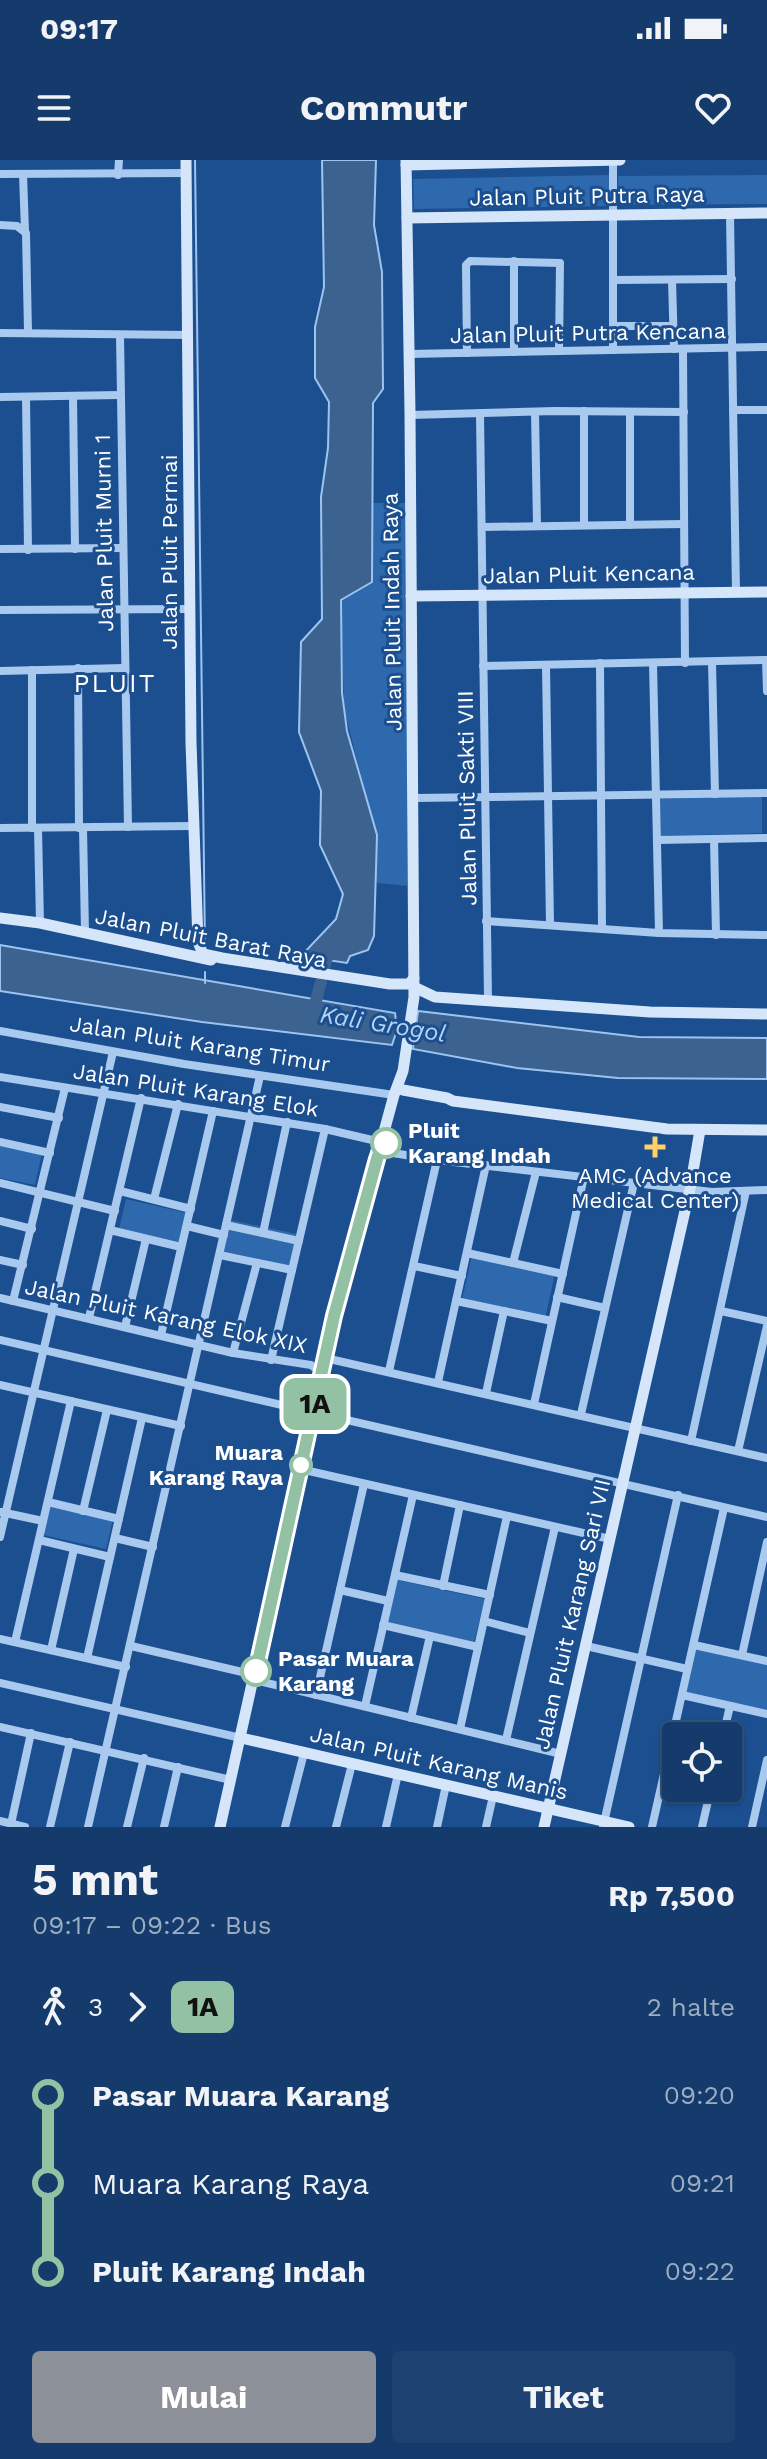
<!DOCTYPE html>
<html lang="id">
<head>
<meta charset="utf-8">
<style>
	:root { --surface:#143b6b; --page:#1d4271; --text:#f1f3f6; --muted:#9dadc1; --line:#33557e; --accent:#8c9099 }
	body { margin:0; font-family:"Work Sans",sans-serif; background:var(--page); color:var(--text); height:100vh; display:flex; flex-direction:column; font-size:30px; white-space:nowrap }
	* { box-sizing:border-box; margin:0 }
	p { font-size:26px; color:var(--muted) }
	.icon { flex:none; width:44px; height:44px; fill:none; stroke:currentColor; stroke-width:2; stroke-linecap:round; stroke-linejoin:round }
	.map { position:relative; height:1667px; overflow:hidden }
	.drawer { display:flex; flex-direction:column; background:var(--surface); flex:1 }
	.drawer>* { flex:none }
	.badge { padding:0 16px; border-radius:12px; font-size:28px; line-height:52px }
	.controls { position:absolute; left:662px; top:1562px; display:grid; gap:16px }
	.controls a { display:grid; place-items:center; width:80px; height:80px; border-radius:8px; background:var(--surface); box-shadow:0 2px 6px #0004,0 0 0 2px var(--line); font-size:40px }
	.map>.badge { position:absolute; translate:-50% -50%; box-shadow:0 0 0 4px #fff }
	.legs { display:flex; align-items:center; gap:12px; height:88px; padding:0 32px; font-size:26px }
	.legs p { margin-inline-start:auto }
	.head { display:flex; align-items:center; justify-content:space-between; height:136px; padding:0 32px }
	h1 { font-size:44px; font-weight:700; line-height:60px }
	.primary-button { display:flex; gap:16px; margin-top:auto; padding:16px 32px }
	.primary-button a { flex:1; height:92px; border-radius:8px; background:var(--accent); color:#fff; font-size:32px; font-weight:700; line-height:92px; text-align:center }
	.primary-button a+a { background:var(--page); color:var(--text) }
	ul { padding:0 32px; list-style:none }
	li { display:flex; align-items:center; gap:28px; height:88px; font-size:30px }
	li i { display:grid; place-items:center; width:12px; height:100%; margin:0 10px; background:currentColor }
	li i::after { content:''; width:20px; height:20px; margin:-10px; border:6px solid; border-radius:50%; background:var(--surface) }
	li p { margin-inline-start:auto }
	li:first-child i { background:linear-gradient(#0000 50%,currentColor 0) }
	li:last-child i { background:linear-gradient(currentColor 50%,#0000 0) }
	.status { display:flex; justify-content:space-between; align-items:center; height:56px; padding:0 40px; background:var(--surface); direction:ltr }
	.status svg { height:22px; fill:currentColor }
	header { display:flex; justify-content:space-between; align-items:center; height:104px; padding:0 32px; background:var(--surface); font-size:36px; font-weight:700 }
	.map>svg:first-child { display:block }
	.green { fill:#2e69ad }
	.water { fill:#3c6290; stroke:#9cc4f0; stroke-width:2 }
	.lines { fill:none; stroke-linecap:round; stroke-linejoin:round }
	.stream { stroke:#9cc4f0; stroke-width:2 }
	.river { stroke:#3c6290; stroke-width:12 }
	.street { stroke:#a9c9ee; stroke-width:8 }
	.secondary { stroke:#d6e6fa; stroke-width:11 }
	.line-1-casing { stroke:#fff; stroke-width:18 }
	.line-1 { stroke:#93c1a4; stroke-width:12 }
	.stop-1-dot { fill:#fff; stroke:#93c1a4; stroke-width:4 }
	.poi-dot { fill:#ffd166; stroke:#1b4f8f; stroke-width:3 }
	.labels { text-anchor:middle; dominant-baseline:central; stroke-width:6; stroke-linejoin:round; paint-order:stroke }
	.street-label { font-size:22px; fill:#fff; stroke:#1b4f8f }
	.stop-label { font-size:22px; font-weight:bold; fill:#fff; stroke:#1b4f8f; text-anchor:start }
	.poi-label { font-size:22px; fill:#fff; stroke:#1b4f8f }
	.water-label { font-size:24px; font-style:italic; fill:#b5d3f5; stroke:#1b4f8f }
	.quarter-label { font-size:26px; letter-spacing:2px; fill:#fff; stroke:#1b4f8f }
</style>
</head>
<body>
<div class="status"><b>09:17</b><svg viewBox="0 0 49 12"><path d="M0 12V9h3v3zM5 12V6h3v6zM10 12V3h3v9zM15 12V0h3v12zM26 1h20v11H26zM47 4h2v5h-2z"/></svg></div>
<header><svg class="icon" aria-label="menu" viewBox="0 0 24 24"><path d="M4 6h16M4 12h16M4 18h16"/></svg>Commutr<svg class="icon" aria-label="heart" viewBox="0 0 24 24"><path d="M12 20l-8-8c-3-5 5-10 8-4 3-6 11-1 8 4z"/></svg></header>
<div class="map">
<svg width="767" height="1667" viewBox="0 0 767 1667">
	<rect width="100%" height="100%" fill="#1b4f8f"/>
	<g class="green">
		<path d="M609 15V46L414 49 413 19Z"/>
		<path d="M767 15V44L619 45 618 16Z"/>
		<path d="M372 343H407V726L369 722 371 655 344 549 341 440 372 422Z"/>
		<path d="M762 636V673L661 676 660 639Z"/>
		<path d="M0 984 42 993 35 1025 0 1018Z"/>
		<path d="M126 1039 187 1053 181 1085 119 1069Z"/>
		<path d="M230 1060 297 1074 289 1106 223 1091Z"/>
		<path d="M473 1090 556 1109 545 1159 462 1140Z"/>
		<path d="M50 1345 113 1359 106 1389 43 1375Z"/>
		<path d="M397 1420 485 1439 474 1482 387 1462Z"/>
		<path d="M695 1488 767 1504V1552L685 1532Z"/>
	</g>
	<g class="water">
		<path d="M322 0H376L374 65 382 112 383 229 373 243 372 422 341 440 342 533 347 571 377 675 374 776 368 790 350 796 347 803 301 796 336 759 343 734 320 685 321 631 299 572 301 482 322 459 321 337 328 288 329 242 315 218V167L324 127Z"/>
		<path d="M0 785 395 853 397 870 392 885 202 862 0 831Z"/>
		<path d="M418 851 639 877 767 878V919L618 918 517 908 413 889Z"/>
	</g>
	<g class="lines">
		<g class="stream">
			<path d="M195 0 205 787"/>
			<path d="M205 812V823"/>
		</g>
		<g class="river">
			<path d="M323 812 328 794 337 788"/>
			<path d="M312 855 321 822"/>
		</g>
		<g class="street">
			<path d="M613 0V190"/>
			<path d="M0 14 186 13"/>
			<path d="M23 14 25 71"/>
			<path d="M118 15 119 0"/>
			<path d="M730 54 736 433"/>
			<path d="M0 65 17 66 26 73 28 172"/>
			<path d="M514 101V192"/>
			<path d="M614 120 732 119"/>
			<path d="M672 120 674 189"/>
			<path d="M614 166H673"/>
			<path d="M0 173 188 175"/>
			<path d="M120 175 128 667"/>
			<path d="M683 189 685 503"/>
			<path d="M467 193 466 105 470 101 560 103 559 191"/>
			<path d="M409 194 767 187"/>
			<path d="M73 236 75 389"/>
			<path d="M0 237 120 235"/>
			<path d="M26 237 28 390"/>
			<path d="M733 250H767"/>
			<path d="M584 251V365"/>
			<path d="M535 252 537 365"/>
			<path d="M630 252V365"/>
			<path d="M480 253 488 839"/>
			<path d="M410 255 555 251 684 252"/>
			<path d="M483 367 684 364"/>
			<path d="M0 389 122 388"/>
			<path d="M0 450 190 449"/>
			<path d="M766 500 767 531"/>
			<path d="M712 502 715 634"/>
			<path d="M600 503 602 769"/>
			<path d="M653 503 659 773"/>
			<path d="M546 505 550 765"/>
			<path d="M483 506 767 500"/>
			<path d="M78 508 79 668"/>
			<path d="M0 511 124 508"/>
			<path d="M414 638 767 633"/>
			<path d="M0 668 193 666"/>
			<path d="M32 668V510"/>
			<path d="M38 668 40 763"/>
			<path d="M83 668 85 773"/>
			<path d="M714 679 716 775"/>
			<path d="M657 680 767 678"/>
			<path d="M486 761 659 773 767 775"/>
			<path d="M0 871 184 904 394 935"/>
			<path d="M0 917 325 969 385 983"/>
			<path d="M0 947 59 958"/>
			<path d="M0 982 50 993"/>
			<path d="M380 991 437 1000 712 1032 767 1030"/>
			<path d="M0 1023 115 1051"/>
			<path d="M120 1031 191 1049"/>
			<path d="M154 1039 178 944"/>
			<path d="M0 1061 32 1069"/>
			<path d="M226 1065 299 1081"/>
			<path d="M187 1066 224 1075"/>
			<path d="M110 1070 181 1087"/>
			<path d="M263 1073 287 962"/>
			<path d="M467 1093 563 1114"/>
			<path d="M220 1095 292 1110"/>
			<path d="M0 1100 23 1105"/>
			<path d="M513 1103 536 1012"/>
			<path d="M414 1106 462 1116"/>
			<path d="M557 1137 605 1148"/>
			<path d="M0 1138 233 1193 311 1205 322 1213"/>
			<path d="M13 1141 65 928"/>
			<path d="M456 1141 552 1161"/>
			<path d="M721 1151 767 1161"/>
			<path d="M89 1158 141 938"/>
			<path d="M125 1167 146 1079"/>
			<path d="M161 1175 213 951"/>
			<path d="M0 1180 767 1357"/>
			<path d="M233 1193 257 1103"/>
			<path d="M325 1198 767 1298"/>
			<path d="M271 1200 325 969"/>
			<path d="M389 1211 437 1000"/>
			<path d="M438 1222 486 1005"/>
			<path d="M0 1225 181 1266"/>
			<path d="M486 1233 504 1151"/>
			<path d="M534 1244 584 1017"/>
			<path d="M581 1254 634 1023"/>
			<path d="M691 1281 746 1031"/>
			<path d="M738 1291 767 1166"/>
			<path d="M300 1309 610 1379"/>
			<path d="M48 1342 119 1359"/>
			<path d="M83 1351 107 1250"/>
			<path d="M1 1352 43 1361"/>
			<path d="M0 1377 113 892"/>
			<path d="M115 1378 153 1387"/>
			<path d="M39 1380 110 1397"/>
			<path d="M395 1415 490 1435"/>
			<path d="M443 1426 460 1345"/>
			<path d="M340 1430 388 1441"/>
			<path d="M484 1461 530 1473"/>
			<path d="M383 1465 478 1487"/>
			<path d="M0 1479 126 1507"/>
			<path d="M15 1482 71 1241"/>
			<path d="M694 1485 767 1501"/>
			<path d="M131 1486 255 1515"/>
			<path d="M586 1486 687 1509"/>
			<path d="M51 1490 74 1389"/>
			<path d="M742 1495 767 1382"/>
			<path d="M87 1498 142 1258"/>
			<path d="M254 1520 561 1594"/>
			<path d="M0 1523 241 1578"/>
			<path d="M316 1535 364 1324"/>
			<path d="M682 1535 767 1554"/>
			<path d="M365 1546 413 1335"/>
			<path d="M411 1558 430 1476"/>
			<path d="M0 1567 231 1620"/>
			<path d="M460 1569 507 1356"/>
			<path d="M723 1576 730 1546"/>
			<path d="M506 1580 555 1367"/>
			<path d="M0 1661 25 1667"/>
			<path d="M11 1664 31 1573"/>
			<path d="M50 1667 70 1582"/>
			<path d="M88 1667 260 916"/>
			<path d="M127 1667 144 1598"/>
			<path d="M164 1667 178 1607"/>
			<path d="M285 1667 304 1593"/>
			<path d="M336 1667 352 1604"/>
			<path d="M386 1667 398 1614"/>
			<path d="M437 1667 446 1625"/>
			<path d="M486 1667 493 1636"/>
			<path d="M603 1667 678 1335"/>
			<path d="M652 1667 724 1348"/>
			<path d="M702 1667 711 1628"/>
			<path d="M752 1667 767 1600"/>
		</g>
		<g class="secondary">
			<path d="M186 0 191 583 198 782 203 794 222 798 390 824H409L414 818"/>
			<path d="M406 5 620 0"/>
			<path d="M407 58 767 53"/>
			<path d="M411 436 767 432"/>
			<path d="M0 758 40 763 211 800"/>
			<path d="M414 827 435 837 650 852 767 854"/>
			<path d="M403 930 447 938 453 941 667 969 767 970"/>
			<path d="M241 1578 629 1667"/>
			<path d="M220 1667 334 1156 394 935 403 911 414 837 410 253 406 0"/>
			<path d="M544 1667 690 1029 700 970"/>
		</g>
	</g>
	<g class="lines">
		<g class="line-1-casing">
			<path id="line-1" d="M256 1511 334 1156 377 999 382 984 386 983"/>
		</g>
		<use href="#line-1" class="line-1"/>
	</g>
	<g class="stop-1-dot">
		<circle cx="386" cy="983" r="14"/>
		<circle cx="301" cy="1305" r="10"/>
		<circle cx="256" cy="1511" r="14"/>
	</g>
	<path class="poi-dot" d="M651 975h8v8h8v8h-8v8h-8v-8h-8v-8h8z"/>
	<g class="labels">
		<g class="street-label">
			<text transform="translate(587 36) rotate(-1)">Jalan Pluit Putra Raya</text>
			<text transform="translate(588 173) rotate(-1)">Jalan Pluit Putra Kencana</text>
			<text transform="translate(104 373) rotate(-91)">Jalan Pluit Murni 1</text>
			<text transform="translate(169 392) rotate(-90)">Jalan Pluit Permai</text>
			<text transform="translate(589 414) rotate(-1)">Jalan Pluit Kencana</text>
			<text transform="translate(392 452) rotate(-91)">Jalan Pluit Indah Raya</text>
			<text transform="translate(467 638) rotate(-91)">Jalan Pluit Sakti VIII</text>
			<text transform="translate(211 778) rotate(11)">Jalan Pluit Barat Raya</text>
			<text transform="translate(200 884) rotate(9)">Jalan Pluit Karang Timur</text>
			<text transform="translate(196 930) rotate(9)">Jalan Pluit Karang Elok</text>
			<text transform="translate(166 1156) rotate(12)">Jalan Pluit Karang Elok XIX</text>
			<text transform="translate(572 1454) rotate(-77)">Jalan Pluit Karang Sari VII</text>
			<text transform="translate(439 1603) rotate(13)">Jalan Pluit Karang Manis</text>
		</g>
		<g class="stop-label">
			<text x="408" y="970">Pluit<tspan x="408" dy="25">Karang Indah</tspan></text>
			<text x="283" y="1292" text-anchor="end">Muara<tspan x="283" dy="25">Karang Raya</tspan></text>
			<text x="278" y="1498">Pasar Muara<tspan x="278" dy="25">Karang</tspan></text>
		</g>
		<g class="poi-label">
			<text x="655" y="1015">AMC (Advance<tspan x="655" dy="25">Medical Center)</tspan></text>
		</g>
		<g class="water-label">
			<text transform="translate(383 864) rotate(9)">Kali Grogol</text>
		</g>
		<g class="quarter-label">
			<text x="115" y="523">PLUIT</text>
		</g>
	</g>
</svg>
<div class="controls">
<a><svg class="icon" aria-label="locate" viewBox="0 0 24 24"><circle cx="12" cy="12" r="6"/><path d="M12 2v4M12 18v4M2 12h4M18 12h4"/></svg></a>
</div>
<b class="badge" style="left:315px;top:1244px;background:#93c1a4;color:#111">1A</b>
</div>
<section class="drawer">
<div class="head"><div><h1>5 mnt</h1><p>09:17 – 09:22 · Bus</p></div><b>Rp 7,500</b></div>
<div class="legs"><svg class="icon" aria-label="walk" viewBox="0 0 24 24"><circle cx="13" cy="4" r="2"/><path d="M13 8l-2 6 4 7M11 14l-3 7M7 12l3-4h3l4 4"/></svg>3<svg class="icon" aria-label="forward" viewBox="0 0 24 24"><path d="M9 5l7 7-7 7"/></svg><b class="badge" style="background:#93c1a4;color:#111">1A</b><p>2 halte</p></div>
<ul>
<li><i style="color:#93c1a4"></i><b>Pasar Muara Karang</b><p>09:20</p></li>
<li><i style="color:#93c1a4"></i><span>Muara Karang Raya</span><p>09:21</p></li>
<li><i style="color:#93c1a4"></i><b>Pluit Karang Indah</b><p>09:22</p></li>
</ul>
<div class="primary-button"><a>Mulai</a><a>Tiket</a></div>
</section>
</body>
</html>
